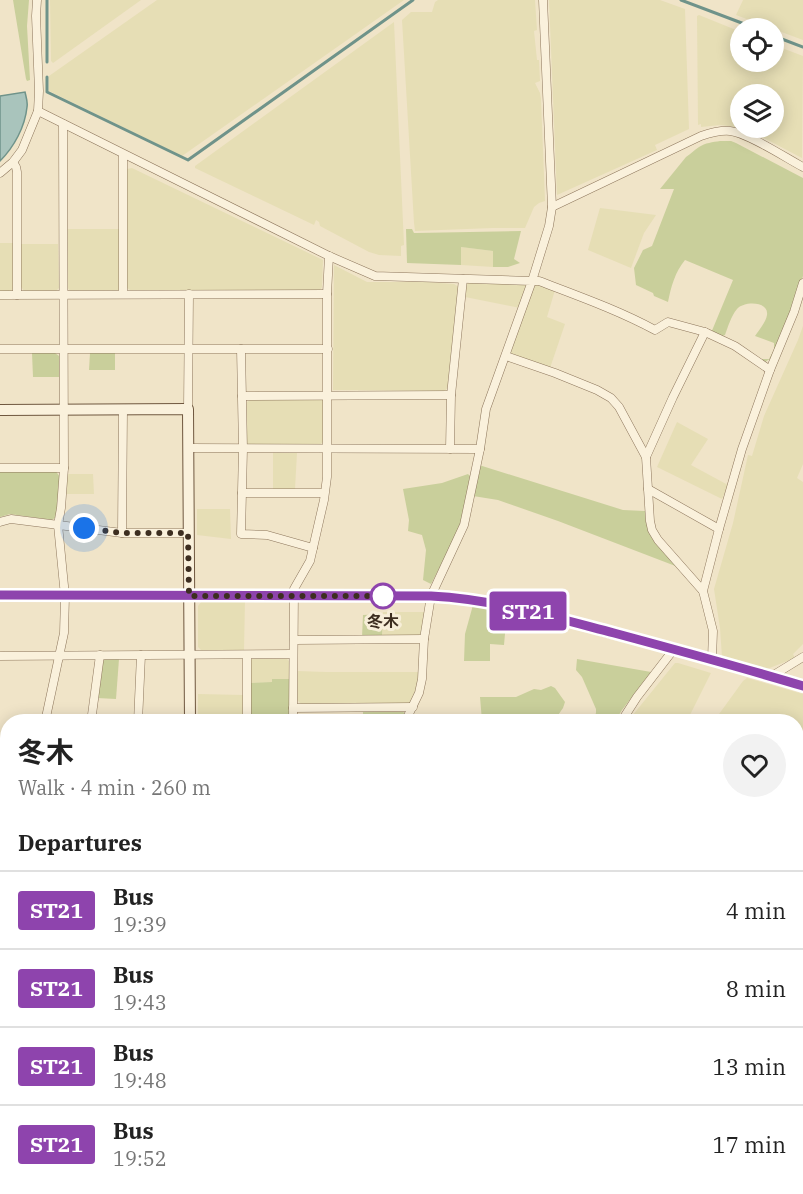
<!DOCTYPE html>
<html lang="en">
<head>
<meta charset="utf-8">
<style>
	:root { --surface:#fff; --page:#f2f2f2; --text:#222; --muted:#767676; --line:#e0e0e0 }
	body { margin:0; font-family:"IBM Plex Serif","Noto Sans JP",serif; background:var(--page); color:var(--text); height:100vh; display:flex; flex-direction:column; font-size:22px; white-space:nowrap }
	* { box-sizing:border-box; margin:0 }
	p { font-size:20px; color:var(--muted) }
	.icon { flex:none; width:33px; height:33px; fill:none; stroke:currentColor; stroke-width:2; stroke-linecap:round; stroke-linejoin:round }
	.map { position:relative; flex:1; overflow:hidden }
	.drawer { position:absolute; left:0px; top:714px; width:804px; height:480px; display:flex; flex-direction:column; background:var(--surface); border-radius:24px 24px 0 0; box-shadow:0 3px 15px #0003 }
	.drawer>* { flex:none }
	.badge { padding:0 12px; border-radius:4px; font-size:21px; line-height:39px }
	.controls { position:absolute; left:730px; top:18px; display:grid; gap:12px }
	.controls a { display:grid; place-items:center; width:54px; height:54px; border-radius:50%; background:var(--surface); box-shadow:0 3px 15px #0003; font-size:30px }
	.you { position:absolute; width:30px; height:30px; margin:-15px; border:4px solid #fff; border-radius:50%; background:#1a73e8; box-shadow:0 0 0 9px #1a73e833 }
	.map>.badge { position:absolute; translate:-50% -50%; box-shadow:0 0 0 3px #fff }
	h2 { padding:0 18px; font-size:22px; line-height:54px }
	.round { display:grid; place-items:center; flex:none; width:63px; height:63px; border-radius:32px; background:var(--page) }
	.head { display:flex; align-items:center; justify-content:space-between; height:102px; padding:0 18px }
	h1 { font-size:28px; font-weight:700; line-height:45px }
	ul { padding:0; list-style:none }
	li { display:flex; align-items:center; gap:18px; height:78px; padding:0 18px; border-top:2px solid var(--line) }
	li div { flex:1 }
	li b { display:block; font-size:22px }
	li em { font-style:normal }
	li .badge { min-width:66px; font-weight:700; text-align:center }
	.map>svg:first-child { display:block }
	.farmland { fill:#e6deb5; fill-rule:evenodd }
	.green { fill:#c9cf9b }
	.water { fill:#a9c4bc; stroke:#6f938a; stroke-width:1.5 }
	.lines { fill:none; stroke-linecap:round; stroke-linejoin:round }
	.stream { stroke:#6f938a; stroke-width:3 }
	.street-casing { stroke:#8d765c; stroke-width:9 }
	.secondary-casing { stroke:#6f573f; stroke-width:12 }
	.street { stroke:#faf1dc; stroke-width:8 }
	.secondary { stroke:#faf1dc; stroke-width:10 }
	.line-casing { stroke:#fff; stroke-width:14 }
	.line { stroke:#8e44ad; stroke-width:9 }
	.walk { stroke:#3d2e20; stroke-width:6; stroke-dasharray:0 10.8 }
	.stop-dot { fill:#fff; stroke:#8e44ad; stroke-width:3 }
	.labels { text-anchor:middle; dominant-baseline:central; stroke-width:6; stroke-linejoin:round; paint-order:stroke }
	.stop-label { font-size:16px; font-weight:bold; fill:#3d2e20; stroke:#f7eed8 }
</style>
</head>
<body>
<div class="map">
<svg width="803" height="1194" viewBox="0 0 803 1194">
	<rect width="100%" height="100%" fill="#f0e4c8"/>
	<g class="farmland">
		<path d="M50 0H141L53 63 51 61Z"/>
		<path d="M157 0H404L182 156 49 91V76Z"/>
		<path d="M438 0H535L537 30 534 31 537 60H539L540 81 535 83 540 93 541 99 545 201 539 203 534 207 525 228H493L415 231 414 223 402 20 411 12H432L435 2Z"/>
		<path d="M549 0H660L685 9 689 129 655 145 657 150 557 195Z"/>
		<path d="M743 0H803V40L736 15Z"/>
		<path d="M699 15 741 32V62H774V45L803 56 802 158 747 129 721 125 701 127V124L698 125 697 16ZM774 94V128H741V94Z"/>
		<path d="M394 22 404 245 401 246V256L379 255 369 252 320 226 319 222 316 220 314 225 195 168V166Z"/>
		<path d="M132 168 323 260 322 287 320 290H130L127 288V169Z"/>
		<path d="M600 208 656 215 644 233 631 268 588 250Z"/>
		<path d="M67 229H120V288L117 292H71L67 287Z"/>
		<path d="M0 243H14V288L11 291H0Z"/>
		<path d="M20 244H58L59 288 55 292H25L21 287Z"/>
		<path d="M461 247 493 251V267L461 265Z"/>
		<path d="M334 265 367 282H425L454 284 459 287 448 387 445 391 333 390Z"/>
		<path d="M470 282 525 285 527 287 520 308 465 297 466 285Z"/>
		<path d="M538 284 555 290 547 317 565 324 550 368 508 354 533 286Z"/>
		<path d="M803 326V464L797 478 803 482V644L793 654 795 658 767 669 722 657 720 628 714 589 733 523 748 455 752 456 764 416 798 340Z"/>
		<path d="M322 399 324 402V441L321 444 249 445 246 441 247 402 250 400Z"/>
		<path d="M677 422 708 439 691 465 728 485 722 499 657 467Z"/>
		<path d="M273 452 297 453 295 489H273Z"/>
		<path d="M67 474H93L94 494H64Z"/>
		<path d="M197 509H230L231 539 197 535Z"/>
		<path d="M202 601H245L244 651H202L198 647V606Z"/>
		<path d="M383 612H425L422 634 420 637 382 636Z"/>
		<path d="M252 659H287L291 663 290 679H272V682L250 683 249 663Z"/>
		<path d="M675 663H678L711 673 689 717 697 721H628Z"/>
		<path d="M297 671 326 672H420L413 701 409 704H301L297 700Z"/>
		<path d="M747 678 803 694V767L797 779 796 722 714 721 743 681Z"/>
		<path d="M198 694 244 695 243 721H198Z"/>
		<path d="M803 769V852L797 848 796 782Z"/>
		<path d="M797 910H803V982L797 995Z"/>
		<path d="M797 1026 803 1030V1165L796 1159Z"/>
		<path d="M0 1133H7L8 1186 31 1187 32 1194H0Z"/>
		<path d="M797 1174 803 1179V1194H706L713 1187 796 1186Z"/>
		<path d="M570 1187H674L688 1194H586Z"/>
	</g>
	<g class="green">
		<path d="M13 0H29L27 26 30 80 27 81 26 79Z"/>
		<path d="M720 141H731L736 143 803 178V276L792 311 773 357 765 362 760 360 750 353 760 359H769L774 350V343L755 336C759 330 766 322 767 315 769 301 744 301 737 309 731 316 728 327 725 335L722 336 711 333 733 280 685 260C675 272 671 287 668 302L654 296 653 293 636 285 634 268 643 250 652 246 674 189H660L686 157C691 154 694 150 699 147 705 143 713 142 720 141Z"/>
		<path d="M406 229H412L414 233H416L521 231 514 259 520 263 508 267H493V251L461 247V265L407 263Z"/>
		<path d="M115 352V370H89L90 353Z"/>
		<path d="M32 353H55L59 356V377H33Z"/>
		<path d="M479 465 623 510 645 511 646 523 658 544 678 567 558 521 498 500 473 496Z"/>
		<path d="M0 470H55L60 477 57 516 52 520 10 514 0 517Z"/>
		<path d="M468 474 470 476 462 524 431 584 423 580 426 550 422 535 408 531 409 520 403 489 442 483Z"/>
		<path d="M473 605 507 611 504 645 490 644V661H464L465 634Z"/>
		<path d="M383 614 382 636 362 637 363 615Z"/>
		<path d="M105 659H119L116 699 97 698 101 662Z"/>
		<path d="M577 659 651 672 622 710 615 721 582 722 594 717 596 713V709L582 677 576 670Z"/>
		<path d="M272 679H290L291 721 250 722V683L272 682Z"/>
		<path d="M551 686 555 688 565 702 563 708 554 721H482L480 697H516L534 689 541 690Z"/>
		<path d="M363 712H403L406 714 401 721 363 722Z"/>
		<path d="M37 1187H106L107 1194H39Z"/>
	</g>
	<path class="water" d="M25 92C26 97 28 102 27 107 25 127 14 147 0 161V96Z"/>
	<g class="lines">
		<g class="stream">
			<path d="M47 0V62"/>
			<path d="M681 0 755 28"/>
			<path d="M774 36 803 47"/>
			<path d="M47 77V92L188 160 413 0"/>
		</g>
		<g class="street-casing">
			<g id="street">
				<path d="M543 0 552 207 549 226 532 281H539C578 296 618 310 655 330L668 322 705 332"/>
				<path d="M38 111 329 256 375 276 532 281 486 409 480 449 464 525 431 596 424 639 422 679 419 693 405 722"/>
				<path d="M13 162 16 167 17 172V295"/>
				<path d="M0 173 13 162 22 150 38 111 39 91 36 16 37 0"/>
				<path d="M552 207 701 136C710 133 720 130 730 131 748 133 786 158 803 167"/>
				<path d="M123 294V155"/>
				<path d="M0 295 327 294"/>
				<path d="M0 349H241L243 449 241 534 267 535 313 548"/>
				<path d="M241 349H328"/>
				<path d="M506 356 555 373 597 390 611 398 619 407 646 457 650 521 652 530 658 540 703 591"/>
				<path d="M242 396 451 395"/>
				<path d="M188 409 189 294"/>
				<path d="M188 448 480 449"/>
				<path d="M450 449 451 395 463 279"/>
				<path d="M646 457 673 397 705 332 735 346 770 370"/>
				<path d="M0 468H64"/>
				<path d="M648 489 719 529"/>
				<path d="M242 493H324"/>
				<path d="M0 522 11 519 122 533H188"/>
				<path d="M122 533 123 409"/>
				<path d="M294 640 424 639"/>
				<path d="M0 656 293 654"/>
				<path d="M712 659 713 631 703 591 719 529 742 449 770 370 794 312 803 283"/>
				<path d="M772 676 803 657"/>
				<path d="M293 708 413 707"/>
				<path d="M45 722 64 633 65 596 58 525 61 508 64 468 63 124"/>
				<path d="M91 722 100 655"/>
				<path d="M138 722 141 655"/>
				<path d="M247 722V655"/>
				<path d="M293 722 294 589 310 561 324 500 327 477V294L329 256"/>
				<path d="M621 722 637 697 674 649"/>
				<path d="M0 773H8"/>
				<path d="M0 1032 6 1078"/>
				<path d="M33 1186 34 1194"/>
				<path d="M111 1186 113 1194"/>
				<path d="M182 1186 185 1194"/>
				<path d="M264 1194 266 1186"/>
				<path d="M333 1194 335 1186"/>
			</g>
		</g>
		<g class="secondary-casing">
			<g id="secondary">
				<path d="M0 410 188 409 190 722"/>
				<path d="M0 595 431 596C490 599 547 615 605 631 671 648 737 666 803 686"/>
				<path d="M796 894H803"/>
				<path d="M0 897H8"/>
				<path d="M0 1125H8"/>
			</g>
		</g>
		<use href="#street" class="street"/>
		<use href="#secondary" class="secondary"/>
	</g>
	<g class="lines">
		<g class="line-casing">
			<path id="line" d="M0 595 431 596C493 599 553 617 614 633 677 650 740 667 803 686"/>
		</g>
		<use href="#line" class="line"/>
		<path class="walk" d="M84 528 122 533H188L189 596H388H383"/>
	</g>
	<circle class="stop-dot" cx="383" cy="596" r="12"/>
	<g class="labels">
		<g class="stop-label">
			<text x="383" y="621">冬木</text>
		</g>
	</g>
</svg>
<div class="controls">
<a><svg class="icon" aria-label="locate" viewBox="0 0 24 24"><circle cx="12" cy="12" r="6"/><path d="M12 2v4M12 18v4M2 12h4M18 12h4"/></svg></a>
<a><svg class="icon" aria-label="layers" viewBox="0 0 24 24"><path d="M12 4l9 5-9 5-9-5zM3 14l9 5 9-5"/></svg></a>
</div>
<div class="you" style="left:84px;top:528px"></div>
<b class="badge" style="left:528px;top:611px;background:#8e44ad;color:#fff">ST21</b>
<section class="drawer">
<div class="head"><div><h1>冬木</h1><p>Walk · 4 min · 260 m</p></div><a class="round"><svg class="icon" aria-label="heart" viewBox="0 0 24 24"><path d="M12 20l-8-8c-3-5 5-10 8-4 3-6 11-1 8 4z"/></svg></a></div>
<h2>Departures</h2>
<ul>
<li><span class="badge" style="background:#8e44ad;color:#fff">ST21</span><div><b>Bus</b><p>19:39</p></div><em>4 min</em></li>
<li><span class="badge" style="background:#8e44ad;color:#fff">ST21</span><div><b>Bus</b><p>19:43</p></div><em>8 min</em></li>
<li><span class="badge" style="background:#8e44ad;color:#fff">ST21</span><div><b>Bus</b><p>19:48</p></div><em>13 min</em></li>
<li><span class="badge" style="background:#8e44ad;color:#fff">ST21</span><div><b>Bus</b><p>19:52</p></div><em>17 min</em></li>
</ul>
</section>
</div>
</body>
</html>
